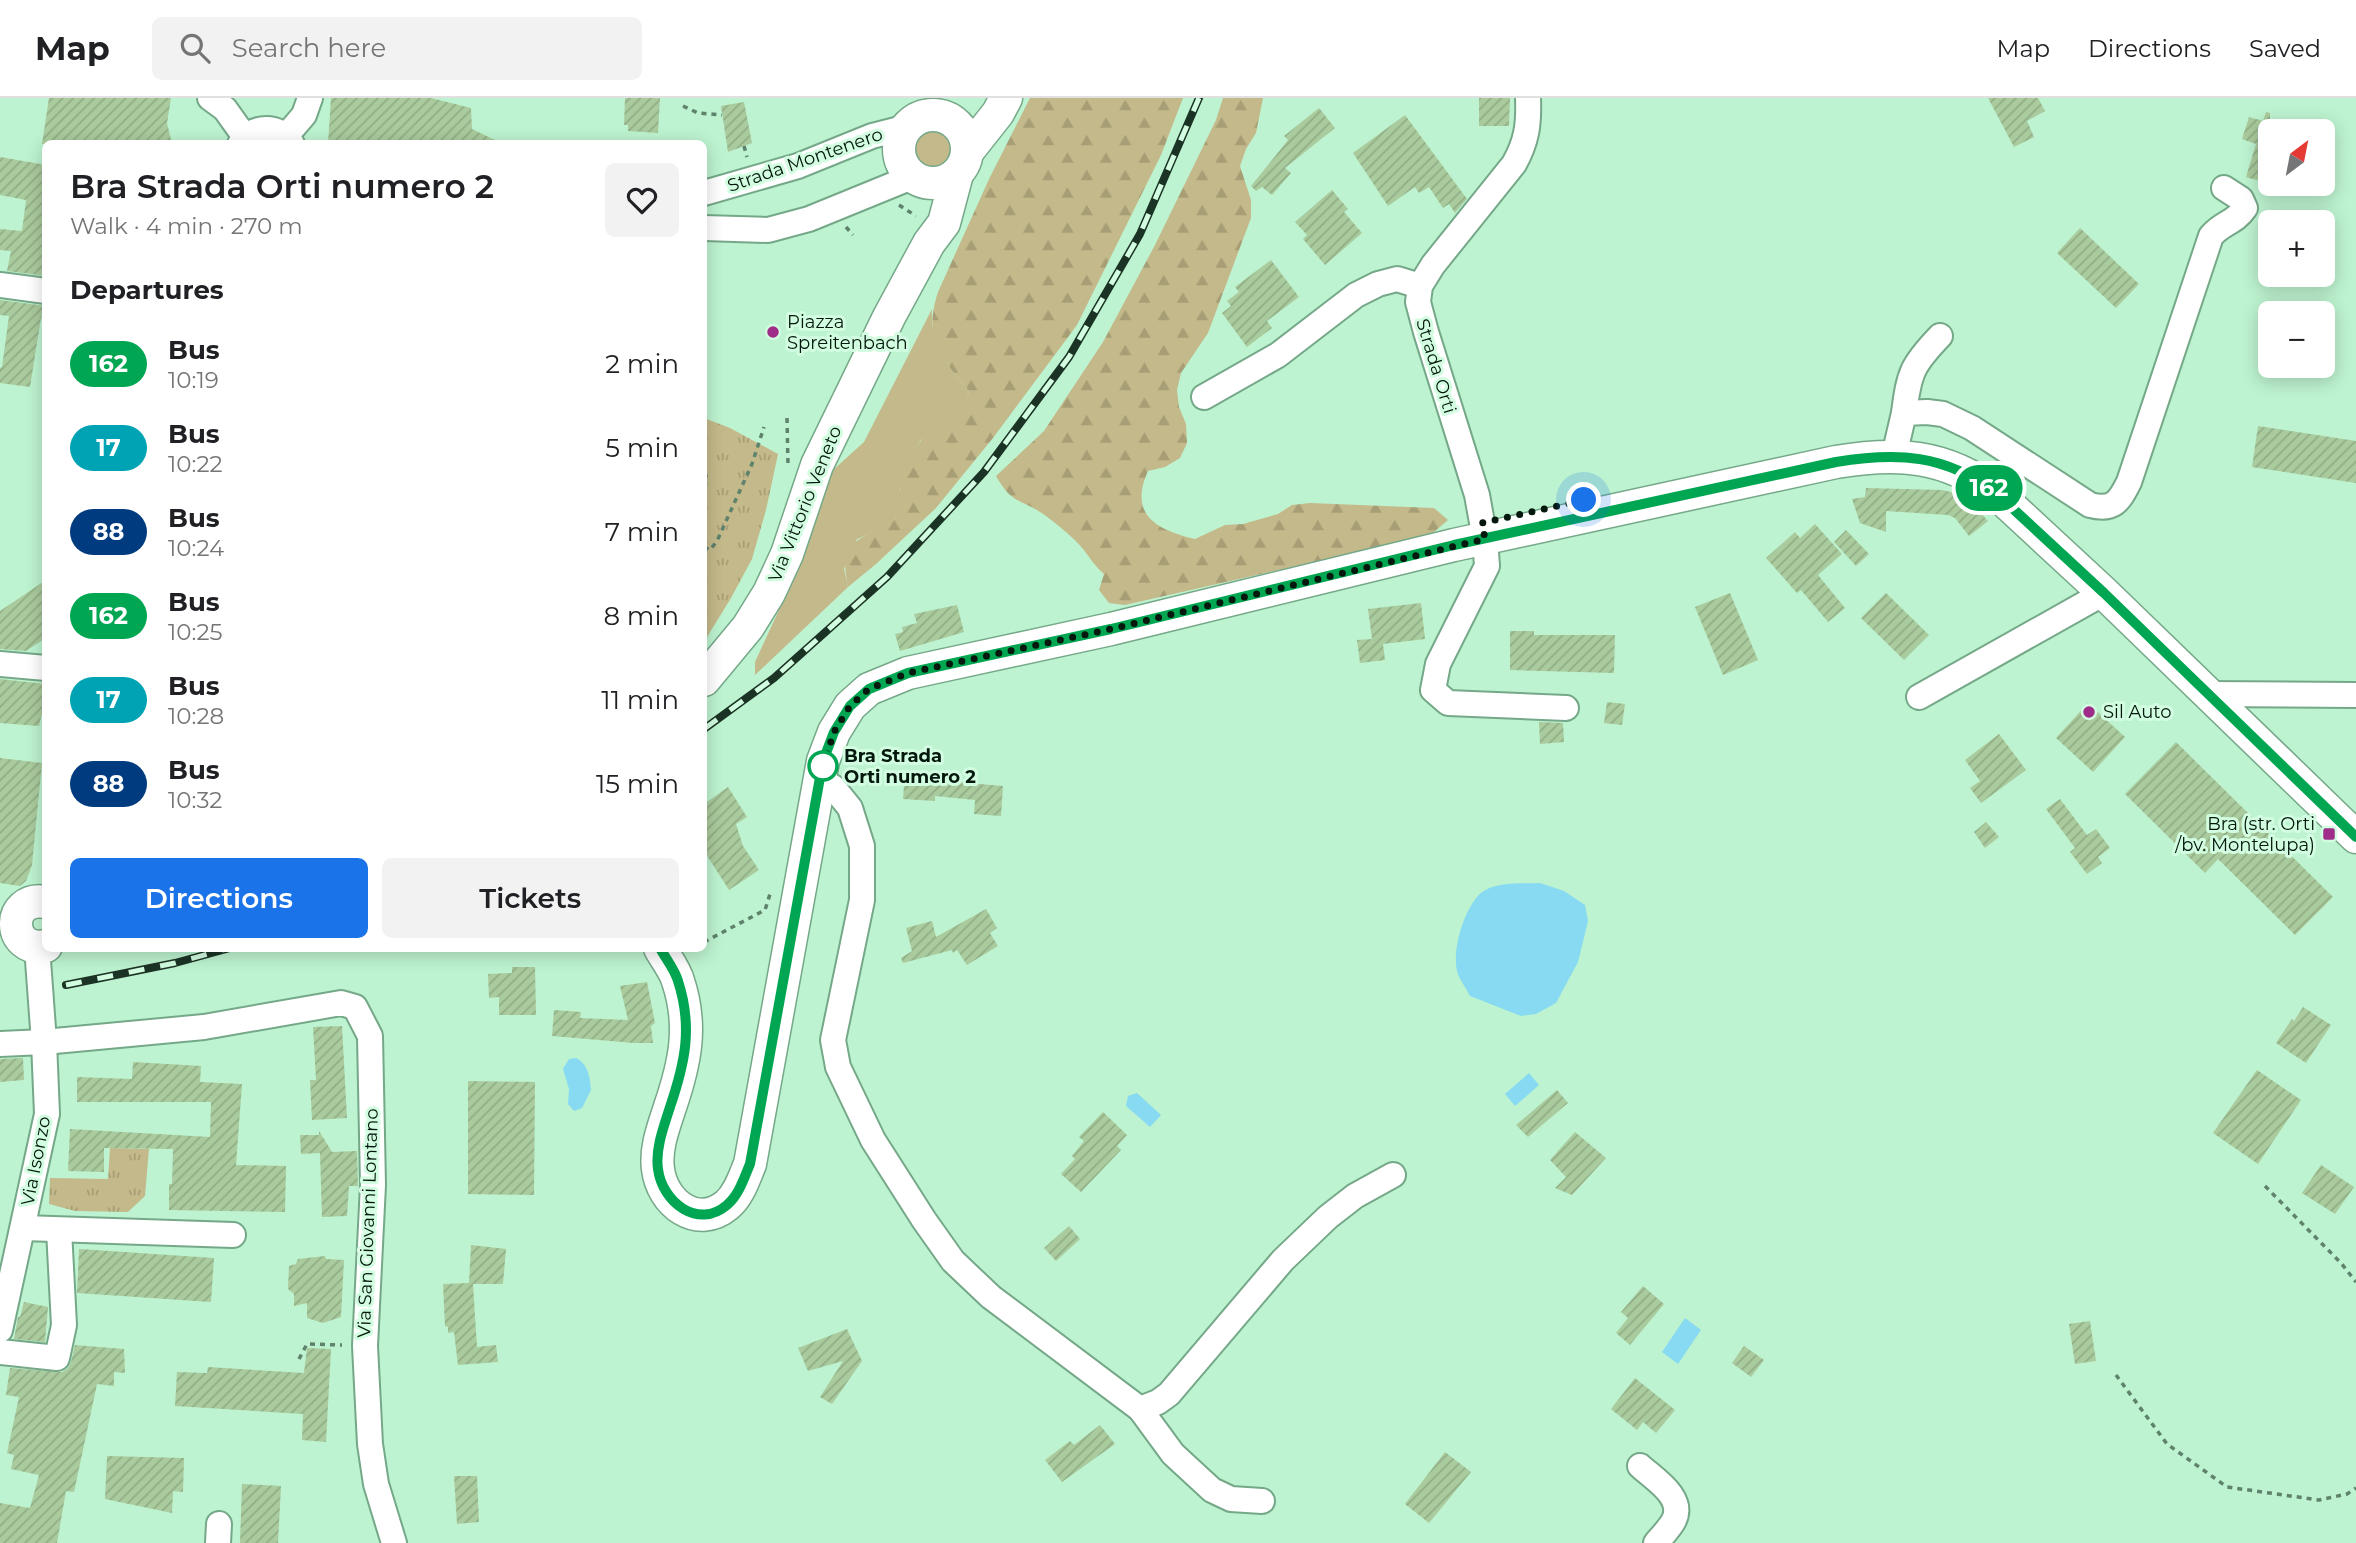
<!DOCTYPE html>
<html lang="en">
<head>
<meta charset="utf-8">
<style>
	:root { --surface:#fff; --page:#f2f2f2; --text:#202124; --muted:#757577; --line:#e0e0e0; --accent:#1a73e8 }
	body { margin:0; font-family:Montserrat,sans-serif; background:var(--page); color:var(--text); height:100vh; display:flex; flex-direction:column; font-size:26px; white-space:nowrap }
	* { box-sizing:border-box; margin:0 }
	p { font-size:23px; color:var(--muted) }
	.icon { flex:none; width:38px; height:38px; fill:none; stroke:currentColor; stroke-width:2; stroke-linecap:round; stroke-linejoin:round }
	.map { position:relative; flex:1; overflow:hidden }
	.drawer { position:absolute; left:42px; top:42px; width:665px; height:812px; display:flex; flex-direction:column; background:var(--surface); border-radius:10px; box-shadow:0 4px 18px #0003 }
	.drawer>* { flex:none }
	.badge { padding:0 14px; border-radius:23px; font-size:24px; line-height:46px }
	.needle { width:46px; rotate:32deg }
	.fabs { position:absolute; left:2258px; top:21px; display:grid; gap:14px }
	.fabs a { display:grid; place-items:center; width:77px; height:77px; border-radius:10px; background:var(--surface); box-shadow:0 4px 18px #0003; font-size:35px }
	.you { position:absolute; width:35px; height:35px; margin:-18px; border:5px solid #fff; border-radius:50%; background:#1a73e8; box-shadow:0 0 0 10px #1a73e833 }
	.map>.badge { position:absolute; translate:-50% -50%; box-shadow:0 0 0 4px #fff }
	h2 { padding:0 28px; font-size:26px; line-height:63px }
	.round { display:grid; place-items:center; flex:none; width:74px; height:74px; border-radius:10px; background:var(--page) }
	.summary { display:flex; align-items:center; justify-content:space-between; height:119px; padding:0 28px }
	h1 { font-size:33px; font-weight:600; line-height:52px }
	.primary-button { display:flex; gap:14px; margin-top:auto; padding:14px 28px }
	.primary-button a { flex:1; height:80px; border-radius:10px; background:var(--accent); color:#fff; font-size:28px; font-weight:600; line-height:80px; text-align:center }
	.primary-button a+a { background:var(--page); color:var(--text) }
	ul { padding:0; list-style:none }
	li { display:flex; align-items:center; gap:21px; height:84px; padding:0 28px }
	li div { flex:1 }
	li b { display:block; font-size:26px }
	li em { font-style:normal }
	li .badge { min-width:77px; font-weight:700; text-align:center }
	header { display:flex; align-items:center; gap:42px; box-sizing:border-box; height:98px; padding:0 35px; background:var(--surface); border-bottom:2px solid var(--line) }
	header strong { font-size:33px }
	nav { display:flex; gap:38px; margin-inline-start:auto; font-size:24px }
	.search { width:490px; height:63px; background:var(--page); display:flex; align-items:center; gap:18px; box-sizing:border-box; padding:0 24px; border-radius:10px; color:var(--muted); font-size:26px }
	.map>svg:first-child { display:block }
	.grass { fill:#c4b98a }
	.forest { fill:url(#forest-firs) }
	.park { fill:url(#park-tufts) }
	.water { fill:#87daf1 }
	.building { fill:url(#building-hatch) }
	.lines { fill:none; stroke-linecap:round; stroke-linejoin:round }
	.minor-casing { stroke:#75a888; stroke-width:28 }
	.major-casing { stroke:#75a888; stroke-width:35 }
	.path { stroke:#5e826c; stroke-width:3.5; stroke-dasharray:5 5; stroke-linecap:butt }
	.minor { stroke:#fff; stroke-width:24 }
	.major { stroke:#fff; stroke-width:32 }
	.rail-casing { stroke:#1b3325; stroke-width:8 }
	.rail { stroke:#d2fde1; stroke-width:5; stroke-dasharray:16; stroke-linecap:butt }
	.line-casing { stroke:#fff; stroke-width:16 }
	.line { stroke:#00a651; stroke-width:10 }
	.walk { stroke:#04180d; stroke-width:7; stroke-dasharray:0 12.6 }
	.poi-dot { fill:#9e2c88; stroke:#d2fde1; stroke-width:2.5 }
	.stop-dot { fill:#fff; stroke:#00a651; stroke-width:3.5 }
	.labels { text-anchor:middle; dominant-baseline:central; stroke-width:6; stroke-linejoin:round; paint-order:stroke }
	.street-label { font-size:18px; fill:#04180d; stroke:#d2fde1 }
	.poi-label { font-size:18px; fill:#04180d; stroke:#d2fde1; text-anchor:start }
	.stop-label { font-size:18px; font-weight:bold; fill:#04180d; stroke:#d2fde1; text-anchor:start }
</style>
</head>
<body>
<header>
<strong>Map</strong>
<div class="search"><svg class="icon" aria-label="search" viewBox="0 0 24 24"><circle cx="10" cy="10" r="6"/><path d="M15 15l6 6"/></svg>Search here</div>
<nav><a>Map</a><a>Directions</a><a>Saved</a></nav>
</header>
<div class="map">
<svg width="2356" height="1445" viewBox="0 0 2356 1445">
	<defs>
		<pattern id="forest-firs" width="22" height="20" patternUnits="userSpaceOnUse" patternTransform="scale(1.75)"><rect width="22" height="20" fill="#c4b98a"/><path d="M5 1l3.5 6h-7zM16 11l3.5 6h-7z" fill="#a79e76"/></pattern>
		<pattern id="park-tufts" width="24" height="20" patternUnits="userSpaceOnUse" patternTransform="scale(1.75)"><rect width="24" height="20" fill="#c4b98a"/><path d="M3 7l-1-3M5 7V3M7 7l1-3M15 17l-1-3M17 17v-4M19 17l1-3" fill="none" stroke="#a79e76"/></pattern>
		<pattern id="building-hatch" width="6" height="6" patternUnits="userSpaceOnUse" patternTransform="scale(1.75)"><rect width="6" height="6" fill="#aacb9d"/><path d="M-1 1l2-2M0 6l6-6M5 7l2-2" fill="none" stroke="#91ae86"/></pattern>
	</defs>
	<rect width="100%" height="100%" fill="#bdf3d0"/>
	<g class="grass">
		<circle cx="933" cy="51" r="20"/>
		<path d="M932 211C930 248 946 266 969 293L964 311 951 322 933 331 920 343 906 375 900 392V410L891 427 857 441 844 471 848 489 755 577V564L802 462 826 385 832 373 864 344Z"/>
	</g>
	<g class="forest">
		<path d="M1030 0H1183L1161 57 1077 227 993 340 936 410 876 466 848 489C841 454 846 445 878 432 883 430 889 428 892 424 900 414 899 405 900 394 902 378 911 357 920 344 938 318 960 330 969 293 940 259 923 240 938 194L990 79Z"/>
		<path d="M1223 0H1263L1256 35 1246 51 1240 68 1251 102V120L1208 235 1181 275 1177 292 1179 309 1186 326 1187 345 1180 360 1165 369 1148 373C1128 417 1157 432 1195 441L1225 427 1243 426 1278 416 1292 407 1310 405 1434 410 1448 422 1434 434 1401 444 1125 507 1109 505 1099 492 1104 476C1095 468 1090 460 1083 451 1073 439 1058 427 1046 418 1021 400 1013 408 996 378L1044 333 1103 244 1155 147 1216 22Z"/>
	</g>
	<g class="park">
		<path d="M704 320 730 330 778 356 766 412 752 461 731 500 704 544Z"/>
		<path d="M110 1050 149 1051 145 1098 128 1114 75 1113 49 1106 50 1080 108 1081Z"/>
	</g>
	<g class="water">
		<path d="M1540 785 1564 793 1585 807 1588 823 1578 864 1556 905 1536 916 1521 918 1470 898C1466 890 1459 881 1457 873 1452 852 1464 810 1481 795 1496 783 1522 786 1540 785Z"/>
		<path d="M576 960C588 966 590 979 591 992L582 1010 574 1013 568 1006 569 991 563 971 569 961Z"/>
		<path d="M1529 975 1539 987 1515 1008 1505 996Z"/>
		<path d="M1137 995 1161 1017 1150 1029 1126 1008 1128 998Z"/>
		<path d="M1685 1220 1701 1232 1678 1266 1662 1254Z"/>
	</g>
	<g class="building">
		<path d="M49 0H171L167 25 172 46H42Z"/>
		<path d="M331 0H431L471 10 472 31 503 46H328Z"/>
		<path d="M625 0H660L658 35 628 33V27H624Z"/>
		<path d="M1479 0H1510L1509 28H1479Z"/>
		<path d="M1988 0H2038L2045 13 2027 23 2034 39 2014 49Z"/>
		<path d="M744 4 752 45 728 54 721 8Z"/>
		<path d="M1319 10 1335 30 1285 70 1291 75 1272 97 1262 89 1256 93 1251 88 1288 42 1284 38Z"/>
		<path d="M2266 14 2270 15V86L2246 79 2256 46 2242 41 2249 19 2263 23Z"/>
		<path d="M1405 17 1467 101 1455 115 1449 106 1443 110 1429 89 1419 95 1415 89 1388 108 1353 55Z"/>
		<path d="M0 59 46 67V178L7 173 11 153 0 152V131L22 133 26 102 0 97Z"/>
		<path d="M1332 92 1348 111 1344 114 1362 135 1325 167 1303 141 1307 137 1295 124Z"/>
		<path d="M2080 130 2139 186 2116 210 2057 155Z"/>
		<path d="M1271 162 1299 199 1267 223 1272 230 1247 249 1222 215 1231 208 1227 203 1239 194 1235 189Z"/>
		<path d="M0 202 46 208V221L41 220 30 289 0 285V270L2 269 9 218 0 217Z"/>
		<path d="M2258 328 2356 343V385L2252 369Z"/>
		<path d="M1866 390 1942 392 1955 395 1974 408 1988 423 1969 438 1955 420 1948 417 1886 413V434L1860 425 1852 401 1865 399Z"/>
		<path d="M1815 426 1842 456 1818 477 1845 510 1828 524 1801 492 1797 495 1766 460 1795 434 1800 440Z"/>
		<path d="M1846 432 1869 456 1856 468 1834 444Z"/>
		<path d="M46 482V540L26 553 0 551V513Z"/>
		<path d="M1730 495 1758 562 1723 577 1695 509Z"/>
		<path d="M1886 495 1929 537 1904 562 1861 520Z"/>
		<path d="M1421 505 1425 541 1383 546 1385 562 1360 565 1357 542 1372 541 1368 511Z"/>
		<path d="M957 507 964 534 900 553 895 536 903 534 902 529 917 525 914 516Z"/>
		<path d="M1510 533H1534V537H1615L1614 575 1510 572Z"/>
		<path d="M0 581 46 586V599L39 628 0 625Z"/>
		<path d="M1607 604 1625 606 1622 627 1604 625Z"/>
		<path d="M2088 605 2125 639 2093 674 2056 640Z"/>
		<path d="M1539 624 1563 625 1564 644 1540 646Z"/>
		<path d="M1999 636 2026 672 1981 705 1970 690 1980 683 1965 662Z"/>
		<path d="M2176 644 2333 799 2295 837 2218 761 2205 775 2125 696Z"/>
		<path d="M0 660 42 665 32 767 26 783 20 788 0 785Z"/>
		<path d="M905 675 958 679 957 684 1003 688 1001 718 974 716 975 702 935 698V703L903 701Z"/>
		<path d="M728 689 747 719 736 726 743 748 759 772 729 792 704 753V706Z"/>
		<path d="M2060 701 2087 737 2096 731 2110 750 2098 759 2102 765 2087 776 2070 754 2075 750 2046 711Z"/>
		<path d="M1986 724 1999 739 1985 750 1974 734Z"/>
		<path d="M986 811 997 830 990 835 998 848 967 867 957 852 953 855 952 852 903 865 901 860 912 853 906 830 932 823 936 839Z"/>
		<path d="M512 869H535L536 917H499V899L489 900 488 876 512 875Z"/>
		<path d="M647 884 655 925 651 928 653 945H634L552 938 554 912 581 914 580 920 628 922 620 888Z"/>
		<path d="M2303 909 2331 927 2306 965 2276 945 2292 921 2294 923Z"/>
		<path d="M342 928 347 1020 312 1022 310 982H316L313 929Z"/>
		<path d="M23 960 24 982 0 984V961Z"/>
		<path d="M133 964 201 968 200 984 242 986 236 1067 286 1068 285 1114 169 1112V1086H172L173 1051 104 1050V1074L68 1073 70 1031 210 1039 211 1004H77V979L132 981Z"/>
		<path d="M2257 972 2301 1002 2258 1066 2213 1035Z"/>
		<path d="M468 983 535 984 534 1097 468 1096Z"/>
		<path d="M1557 992 1568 1005 1528 1039 1516 1027Z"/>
		<path d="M1103 1014 1127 1037 1117 1048 1121 1052 1081 1094 1061 1076 1075 1061 1072 1058 1084 1043 1079 1039Z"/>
		<path d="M319 1033 332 1054 357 1053 358 1088H349L347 1118 322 1119 320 1055 301 1056 300 1037H319Z"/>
		<path d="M1575 1034 1606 1060 1572 1097 1555 1090 1566 1079 1550 1062Z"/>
		<path d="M2321 1067 2354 1089 2335 1116 2302 1095Z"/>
		<path d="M1069 1128 1080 1141 1056 1163 1044 1150Z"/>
		<path d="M471 1147 506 1151 503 1186H473L477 1249 496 1247 498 1264 458 1267 454 1234 448 1235V1229L445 1228 443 1186 469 1185Z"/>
		<path d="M79 1151 214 1160 211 1204 77 1195Z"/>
		<path d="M325 1158 326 1161 344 1162 341 1219 323 1225 307 1220V1205L294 1208V1196L288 1191 289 1168 296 1166 298 1161Z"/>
		<path d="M1643 1188 1664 1206 1630 1247 1616 1235 1628 1220 1621 1214Z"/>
		<path d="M24 1204 48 1209 45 1244 14 1241 18 1219H20Z"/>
		<path d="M2090 1223 2096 1263 2075 1266 2069 1226Z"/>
		<path d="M847 1231 862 1263 832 1306 820 1299 843 1263 808 1273 798 1250Z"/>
		<path d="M75 1247 124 1251 125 1275 114 1274V1288L97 1286 74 1394 66 1393 57 1445H0V1405L30 1410 39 1377 11 1371 14 1357 7 1355 19 1299 6 1297 10 1270 62 1274 68 1270 71 1264Z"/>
		<path d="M1744 1248 1764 1262 1751 1279 1732 1265Z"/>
		<path d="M307 1250 331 1251 326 1344 302 1342 303 1316 175 1308 177 1274 207 1275 208 1269 304 1275Z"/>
		<path d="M1635 1280 1675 1312 1656 1335 1643 1324 1637 1332 1611 1311Z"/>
		<path d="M1100 1327 1115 1346 1062 1384 1045 1362 1070 1343 1074 1347Z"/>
		<path d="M1445 1354 1471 1374 1429 1425 1405 1406Z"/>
		<path d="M107 1358 184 1360 183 1394 173 1393 172 1415 105 1401Z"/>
		<path d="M454 1378H477L479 1424 457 1426Z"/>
		<path d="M242 1386 281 1388 278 1445H240Z"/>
	</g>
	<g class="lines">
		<g class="minor-casing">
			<g id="minor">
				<path d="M210 0 225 11 245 39"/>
				<path d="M1528 0C1529 26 1527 43 1514 66L1433 167 1420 188 1418 204 1426 234 1477 397 1485 441 1487 468 1438 566 1433 592 1448 605 1566 610"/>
				<path d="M286 38 304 17 310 0"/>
				<path d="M240 46C254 26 278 26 292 46"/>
				<path d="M704 95 798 68 872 38 907 29"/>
				<path d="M704 130 768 132 809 121 912 79"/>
				<path d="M0 187 46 193"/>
				<path d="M1204 299 1278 257 1356 197 1378 186 1397 181 1420 188"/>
				<path d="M1904 315C1909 275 1912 267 1940 238"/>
				<path d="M1894 358 1904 315 1927 314 1943 316 1972 330 2090 407C2113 413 2119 404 2129 384L2211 138C2224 123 2234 126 2245 110L2241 101 2224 90"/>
				<path d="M0 566 46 570"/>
				<path d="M2206 596 2356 597"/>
				<path d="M1919 599 2104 495"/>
				<path d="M820 682 833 689 850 710 862 748V802L833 942 838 969 873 1042 924 1122 953 1163 991 1199 1140 1311 1173 1356 1212 1392 1231 1401 1262 1403"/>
				<path d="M0 946 44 944 204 929 341 905 355 909 370 938 373 1087 365 1248 370 1346 376 1386 394 1445"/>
				<path d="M23 1130 233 1137"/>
				<path d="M0 1232 47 1016 44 944 37 849"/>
				<path d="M0 1254 57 1260 64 1227 59 1132"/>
				<path d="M1140 1311 1158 1304 1169 1296 1283 1162 1328 1119 1355 1098 1393 1077"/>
				<path d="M1640 1368C1654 1381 1685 1399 1674 1422 1670 1430 1662 1438 1656 1445"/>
				<path d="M218 1445 219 1426"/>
			</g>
		</g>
		<g class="major-casing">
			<g id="major">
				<circle cx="933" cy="51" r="34"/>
				<path d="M968 53 998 15 1006 0"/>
				<path d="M704 582 748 529 769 495 787 456 817 367 889 219 929 145 944 125 957 76"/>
				<path d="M46 804C5 797 7 856 46 848"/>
				<path d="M660 850C666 861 675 872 678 883 693 928 685 965 670 1009 664 1028 655 1050 658 1071 662 1105 697 1132 727 1107 739 1097 744 1080 750 1066L823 663 834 634 850 608 869 591 908 575 1111 531 1454 447 1836 364C1896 354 1945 356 1996 395L2104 495 2356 739"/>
			</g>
		</g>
		<g class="path">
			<path d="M683 8 698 15 722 17"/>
			<path d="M744 48 747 59"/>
			<path d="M899 107 916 118"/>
			<path d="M846 129 853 137"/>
			<path d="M787 320 788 367"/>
			<path d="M704 375 706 378 704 412"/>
			<path d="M704 449 710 452 717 443 752 366 764 329"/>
			<path d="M704 844 765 812 770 796"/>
			<path d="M2265 1088 2341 1165 2356 1184"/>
			<path d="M299 1261 307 1246 342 1247"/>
			<path d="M2116 1277 2167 1346 2227 1389 2319 1402 2347 1396 2356 1390"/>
		</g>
		<use href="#minor" class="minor"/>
		<use href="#major" class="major"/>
		<g class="rail-casing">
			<g id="rail">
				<path d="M704 631 774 580 887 479 984 374 1069 259 1140 136 1199 0"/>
				<path d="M66 887 175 865 230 850"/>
			</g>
		</g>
		<use href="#rail" class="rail"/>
	</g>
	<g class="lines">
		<g class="line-casing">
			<path id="line" d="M660 850C666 861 675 872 678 883 693 929 685 965 670 1009 664 1028 655 1051 658 1071 662 1104 698 1132 727 1107 739 1097 744 1080 750 1066L823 663 834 634 850 608 869 591 908 575 1111 531 1454 447 1836 364C1897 354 1945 356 1996 395L2104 495 2356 739"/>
		</g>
		<use href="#line" class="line"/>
		<path class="walk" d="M823 668 834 634 850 608 869 591 908 575 1111 531 1485 441 1482 425 1584 402"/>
	</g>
	<g class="poi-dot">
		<circle cx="773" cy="234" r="7"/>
		<circle cx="2089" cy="614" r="7"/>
		<rect x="2322" y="729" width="14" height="14" rx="3.5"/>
	</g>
	<circle class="stop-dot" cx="823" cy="668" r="14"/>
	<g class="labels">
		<g class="street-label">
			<text transform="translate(805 62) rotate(-19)">Strada Montenero</text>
			<text transform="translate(1436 268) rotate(73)">Strada Orti</text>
			<text transform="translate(805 406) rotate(-68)">Via Vittorio Veneto</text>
			<text transform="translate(36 1063) rotate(-79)">Via Isonzo</text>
			<text transform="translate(368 1125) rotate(-88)">Via San Giovanni Lontano</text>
		</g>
		<g class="poi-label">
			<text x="787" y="224">Piazza<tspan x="787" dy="21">Spreitenbach</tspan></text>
			<text x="2103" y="614">Sil Auto</text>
			<text x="2315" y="726" text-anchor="end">Bra (str. Orti<tspan x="2315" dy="21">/bv. Montelupa)</tspan></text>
		</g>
		<g class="stop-label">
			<text x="844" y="658">Bra Strada<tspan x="844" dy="21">Orti numero 2</tspan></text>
		</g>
	</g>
</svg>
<div class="fabs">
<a><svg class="needle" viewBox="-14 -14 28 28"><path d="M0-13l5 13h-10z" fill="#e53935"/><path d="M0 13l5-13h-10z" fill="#757577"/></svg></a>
<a>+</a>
<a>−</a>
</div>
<div class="you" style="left:1584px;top:402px"></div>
<b class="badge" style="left:1989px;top:390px;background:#00a651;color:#fff">162</b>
<section class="drawer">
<div class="summary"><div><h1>Bra Strada Orti numero 2</h1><p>Walk · 4 min · 270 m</p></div><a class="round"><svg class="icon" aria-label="heart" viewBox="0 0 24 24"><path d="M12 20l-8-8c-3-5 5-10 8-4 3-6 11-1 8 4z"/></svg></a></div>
<h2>Departures</h2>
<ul>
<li><span class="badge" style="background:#00a651;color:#fff">162</span><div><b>Bus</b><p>10:19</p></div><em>2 min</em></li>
<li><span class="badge" style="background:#00a3b4;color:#fff">17</span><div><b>Bus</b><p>10:22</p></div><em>5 min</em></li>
<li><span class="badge" style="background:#003b80;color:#fff">88</span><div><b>Bus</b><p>10:24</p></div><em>7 min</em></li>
<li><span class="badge" style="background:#00a651;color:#fff">162</span><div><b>Bus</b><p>10:25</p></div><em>8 min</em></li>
<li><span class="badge" style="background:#00a3b4;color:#fff">17</span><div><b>Bus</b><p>10:28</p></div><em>11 min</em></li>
<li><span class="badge" style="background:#003b80;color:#fff">88</span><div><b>Bus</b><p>10:32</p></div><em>15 min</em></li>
</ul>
<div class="primary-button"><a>Directions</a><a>Tickets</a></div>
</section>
</div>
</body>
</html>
